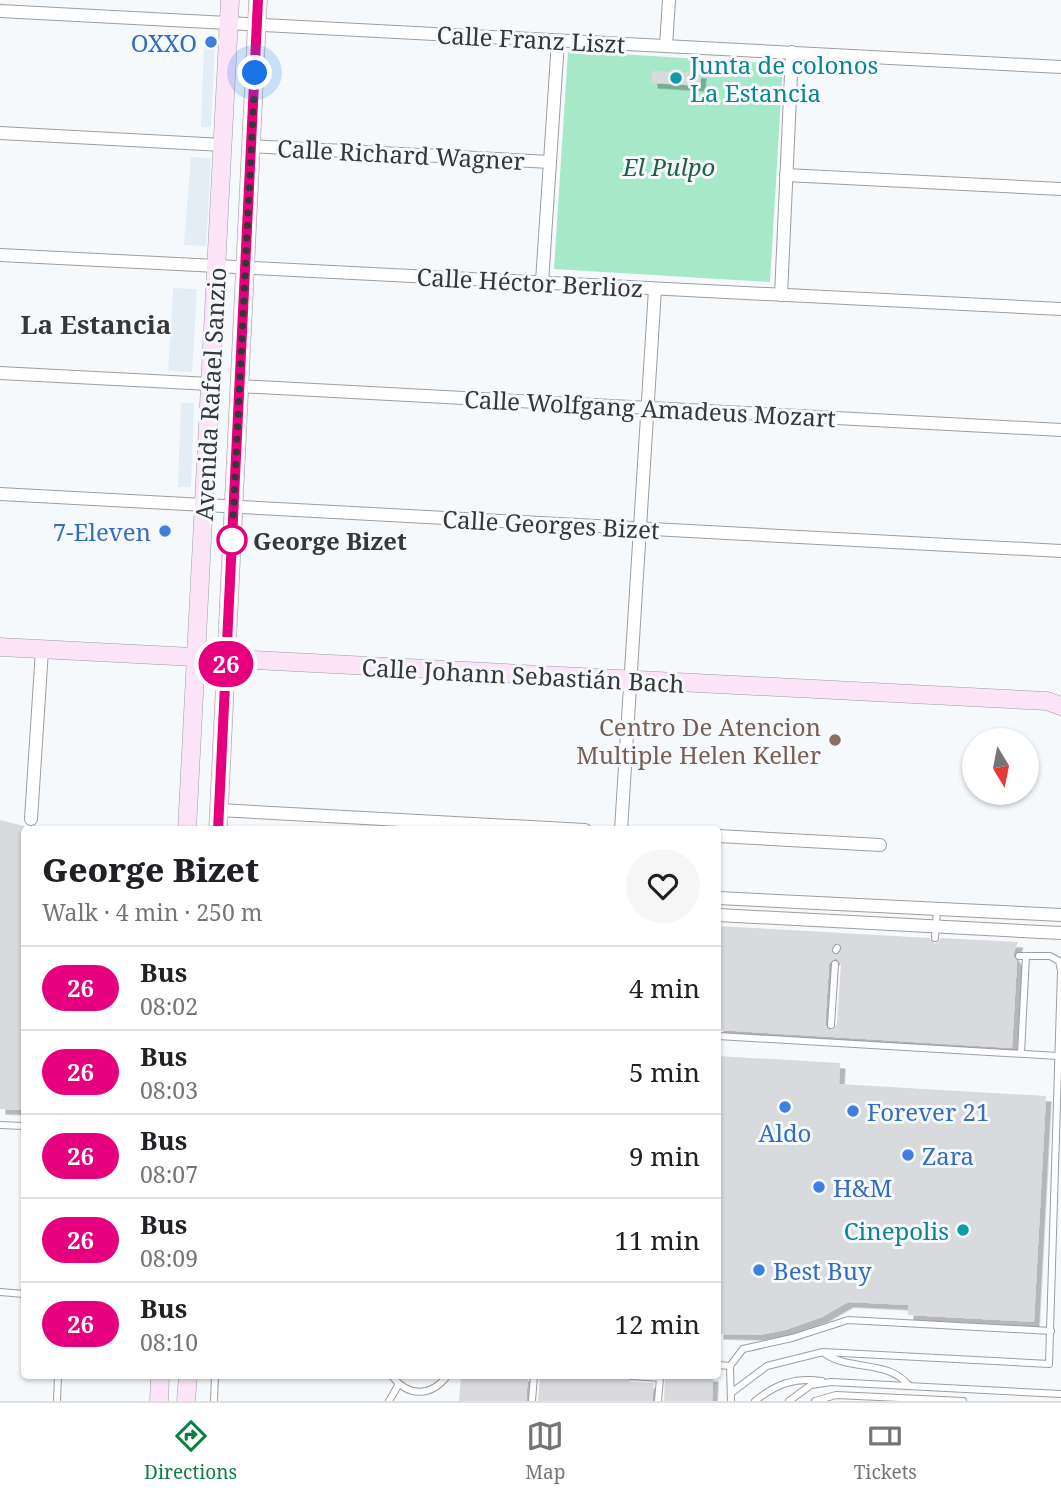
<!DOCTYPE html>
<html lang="en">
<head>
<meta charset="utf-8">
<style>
	:root { --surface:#fff; --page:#f6f6f6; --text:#202124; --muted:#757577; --line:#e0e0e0; --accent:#0b8043 }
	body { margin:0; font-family:"Noto Serif",serif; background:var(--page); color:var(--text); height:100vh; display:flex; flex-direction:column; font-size:26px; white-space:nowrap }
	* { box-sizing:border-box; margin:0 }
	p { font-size:23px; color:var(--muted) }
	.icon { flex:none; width:38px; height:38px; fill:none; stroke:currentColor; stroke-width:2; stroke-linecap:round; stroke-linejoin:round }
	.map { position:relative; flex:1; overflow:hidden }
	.panel { position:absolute; left:21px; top:826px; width:700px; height:553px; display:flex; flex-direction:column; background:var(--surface); border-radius:7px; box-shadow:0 2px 5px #0004 }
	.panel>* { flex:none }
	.badge { padding:0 14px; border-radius:23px; font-size:24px; line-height:46px }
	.needle { width:46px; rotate:170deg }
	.buttons { position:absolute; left:962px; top:728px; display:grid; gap:14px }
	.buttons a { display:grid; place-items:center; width:77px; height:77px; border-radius:50%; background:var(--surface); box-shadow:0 2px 5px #0004; font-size:35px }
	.you { position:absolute; width:35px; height:35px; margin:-18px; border:5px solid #fff; border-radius:50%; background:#1a73e8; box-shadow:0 0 0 10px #1a73e833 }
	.map>.badge { position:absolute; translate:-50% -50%; box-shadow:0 0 0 4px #fff }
	.round { display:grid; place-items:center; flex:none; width:74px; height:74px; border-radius:37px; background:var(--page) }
	.headline { display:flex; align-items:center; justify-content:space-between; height:119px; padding:0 21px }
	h1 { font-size:33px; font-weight:800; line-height:52px }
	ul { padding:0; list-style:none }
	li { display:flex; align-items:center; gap:21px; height:84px; padding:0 21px; border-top:2px solid var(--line) }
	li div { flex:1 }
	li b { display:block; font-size:26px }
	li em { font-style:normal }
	li .badge { min-width:77px; font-weight:700; text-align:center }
	.dock { display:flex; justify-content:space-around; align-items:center; height:98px; border-top:2px solid var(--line); background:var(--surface); font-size:19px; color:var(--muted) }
	.dock a { display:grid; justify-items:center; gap:4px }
	.dock .current { color:var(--accent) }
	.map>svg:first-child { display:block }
	.built { fill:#e4ecf5 }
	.green { fill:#a6e8c8 }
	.building { fill:#d9dadd; fill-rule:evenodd; filter:url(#shadow) }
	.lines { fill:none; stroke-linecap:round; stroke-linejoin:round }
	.lane-casing { stroke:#9b9ea1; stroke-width:8 }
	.street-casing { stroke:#9b9ea1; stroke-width:14 }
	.secondary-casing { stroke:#9b9ea1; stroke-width:19 }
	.lane { stroke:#fff; stroke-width:6 }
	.street { stroke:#fff; stroke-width:12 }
	.secondary { stroke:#fbe4f8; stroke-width:18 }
	.line-casing { stroke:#fff; stroke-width:16 }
	.line { stroke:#e6007e; stroke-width:10 }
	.walk { stroke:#363738; stroke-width:7; stroke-dasharray:0 12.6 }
	.shop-dot { fill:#3f7fe0; stroke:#f6f9fc; stroke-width:2.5 }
	.culture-dot { fill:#0f9aa8; stroke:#f6f9fc; stroke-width:2.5 }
	.stop-dot { fill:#fff; stroke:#e6007e; stroke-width:3.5 }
	.education-dot { fill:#8d6e63; stroke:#f6f9fc; stroke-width:2.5 }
	.labels { text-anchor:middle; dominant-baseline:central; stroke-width:6; stroke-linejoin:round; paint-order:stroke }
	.street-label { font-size:24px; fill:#363738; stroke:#f6f9fc }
	.shop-label { font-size:24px; fill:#366cbe; stroke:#f6f9fc; text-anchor:start }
	.culture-label { font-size:24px; fill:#0d838f; stroke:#f6f9fc; text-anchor:start }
	.park-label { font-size:24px; font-style:italic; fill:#206148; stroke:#f6f9fc }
	.stop-label { font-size:24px; font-weight:bold; fill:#363738; stroke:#f6f9fc; text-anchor:start }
	.education-label { font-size:24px; fill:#785e54; stroke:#f6f9fc; text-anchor:end }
	.neighbourhood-label { font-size:26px; font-weight:bold; fill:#363738; stroke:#f6f9fc }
</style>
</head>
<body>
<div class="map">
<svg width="1061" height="1401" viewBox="0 0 1061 1401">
	<defs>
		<filter id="shadow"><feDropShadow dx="5.5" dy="5.5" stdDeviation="0" flood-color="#0004"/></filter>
	</defs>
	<rect width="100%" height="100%" fill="#f6f9fc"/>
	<g class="built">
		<path d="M204 42H215L211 127H201Z"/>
		<path d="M191 157 211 159 206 246 184 245Z"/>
		<path d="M173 288 197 289 192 372 168 371Z"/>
		<path d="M181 403H194L191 487H178Z"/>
	</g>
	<path class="green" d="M568 51 783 64 770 282 554 269Z"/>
	<g class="building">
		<path d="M652 71 701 73 700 86 652 83Z"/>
		<path d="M0 820 24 826V1110L0 1109Z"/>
		<path d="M718 926 929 938 935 944 941 938 1018 942 1013 955 1017 961 1012 1048 718 1030ZM836 958 841 964 837 1025 830 1031 825 1025 829 964Z"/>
		<path d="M718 1056 840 1063 839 1084 1046 1096 1034 1322 908 1315V1305L848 1302 822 1317 785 1330 759 1335 718 1334Z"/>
		<path d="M461 1376H528L526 1401H459Z"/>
		<path d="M540 1376H625L630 1382 654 1383 652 1401H538Z"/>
		<path d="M665 1376H713L712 1401H664Z"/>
	</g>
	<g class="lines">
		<g class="lane-casing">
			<g id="lane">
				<path d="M935 938 937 909"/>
				<path d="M836 950 837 948"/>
				<path d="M831 1025 835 964"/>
				<path d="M718 1036 1058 1056"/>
				<path d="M1021 1053 1026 956"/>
				<path d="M0 1125 24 1126"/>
				<path d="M0 1292 24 1294"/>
				<path d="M824 1353C850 1372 889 1359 909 1386"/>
				<path d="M718 1365 730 1366"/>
				<path d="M392 1376C408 1397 431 1397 447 1376"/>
				<path d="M631 1376 660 1378 658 1401"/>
				<path d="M731 1393 767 1366 823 1352 1049 1364 1061 971 1059 961 1050 956H1019"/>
				<path d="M57 1401 58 1376"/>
				<path d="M214 1401 215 1376"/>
				<path d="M389 1401 399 1384"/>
				<path d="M532 1401 534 1376"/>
				<path d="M731 1401 730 1366 743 1349 792 1338 848 1320 1051 1331"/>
				<path d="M755 1401C776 1384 795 1377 822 1381"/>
				<path d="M789 1401 811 1385 831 1382 1061 1394"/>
				<path d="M815 1401 836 1395 963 1401"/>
			</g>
		</g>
		<g class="street-casing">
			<g id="street">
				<path d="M0 11 1061 67"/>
				<path d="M666 46 669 0"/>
				<path d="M0 133 223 145"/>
				<path d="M251 146 550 162"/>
				<path d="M786 175 1061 189"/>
				<path d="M0 255 1061 309"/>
				<path d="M542 282 558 41"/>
				<path d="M781 295 792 52"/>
				<path d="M0 373 210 384"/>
				<path d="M239 386 1061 430"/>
				<path d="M0 494 1061 551"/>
				<path d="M219 810 585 830"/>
				<path d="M31 819 42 650"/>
				<path d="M621 830 655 289"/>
				<path d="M718 836 880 845"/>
				<path d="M718 898 1061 915"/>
				<path d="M718 915 1061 933"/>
			</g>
		</g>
		<g class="secondary-casing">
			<g id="secondary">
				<path d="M0 647 1047 701 1061 706"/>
				<path d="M187 830 230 0"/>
				<path d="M218 830 258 0"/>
				<path d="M159 1401 160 1376"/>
				<path d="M186 1401 188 1376"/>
			</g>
		</g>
		<use href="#lane" class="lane"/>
		<use href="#street" class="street"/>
		<use href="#secondary" class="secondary"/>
	</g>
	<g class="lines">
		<g class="line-casing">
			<path id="line" d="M218 830 258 0"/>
		</g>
		<use href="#line" class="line"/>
		<path class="walk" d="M232 540 255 73"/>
	</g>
	<g class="shop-dot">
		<circle cx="211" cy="42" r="7"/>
		<circle cx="165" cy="531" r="7"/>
		<circle cx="785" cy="1107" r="7"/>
		<circle cx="853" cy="1111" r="7"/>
		<circle cx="908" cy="1155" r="7"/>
		<circle cx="819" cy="1187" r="7"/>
		<circle cx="759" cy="1270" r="7"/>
	</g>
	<g class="culture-dot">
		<circle cx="676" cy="78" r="7"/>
		<circle cx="963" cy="1230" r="7"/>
	</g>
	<circle class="stop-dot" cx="232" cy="540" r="14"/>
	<circle class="education-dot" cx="835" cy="740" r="7"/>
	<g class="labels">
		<g class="street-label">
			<text transform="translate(531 39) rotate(3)">Calle Franz Liszt</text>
			<text transform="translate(401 154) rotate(3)">Calle Richard Wagner</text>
			<text transform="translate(530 282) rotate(3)">Calle Héctor Berlioz</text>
			<text transform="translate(210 394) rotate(-87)">Avenida Rafael Sanzio</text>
			<text transform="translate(650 408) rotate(3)">Calle Wolfgang Amadeus Mozart</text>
			<text transform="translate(551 524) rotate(3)">Calle Georges Bizet</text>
			<text transform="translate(523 675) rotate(3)">Calle Johann Sebastián Bach</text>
		</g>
		<g class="shop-label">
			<text x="197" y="42" text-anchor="end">OXXO</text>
			<text x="151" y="531" text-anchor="end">7-Eleven</text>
			<text x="867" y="1111">Forever 21</text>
			<text x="785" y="1132" text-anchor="middle">Aldo</text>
			<text x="922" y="1155">Zara</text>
			<text x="833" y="1187">H&amp;M</text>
			<text x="773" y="1270">Best Buy</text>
		</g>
		<g class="culture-label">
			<text x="690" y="64">Junta de colonos<tspan x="690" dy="28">La Estancia</tspan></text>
			<text x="949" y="1230" text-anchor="end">Cinepolis</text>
		</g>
		<g class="park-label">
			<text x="669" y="166">El Pulpo</text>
		</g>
		<g class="stop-label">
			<text x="253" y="540">George Bizet</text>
		</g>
		<g class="education-label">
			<text x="821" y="726">Centro De Atencion<tspan x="821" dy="28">Multiple Helen Keller</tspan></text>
		</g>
		<g class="neighbourhood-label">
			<text x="96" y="324">La Estancia</text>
		</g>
	</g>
</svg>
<div class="buttons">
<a><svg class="needle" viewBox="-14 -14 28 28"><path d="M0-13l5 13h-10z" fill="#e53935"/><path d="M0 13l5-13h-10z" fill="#757577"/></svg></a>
</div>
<div class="you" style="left:255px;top:73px"></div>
<b class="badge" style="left:226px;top:664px;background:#e6007e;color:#fff">26</b>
<section class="panel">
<div class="headline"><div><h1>George Bizet</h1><p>Walk · 4 min · 250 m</p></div><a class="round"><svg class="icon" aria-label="heart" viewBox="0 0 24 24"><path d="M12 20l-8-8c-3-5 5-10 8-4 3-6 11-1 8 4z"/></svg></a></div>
<ul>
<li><span class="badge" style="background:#e6007e;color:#fff">26</span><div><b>Bus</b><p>08:02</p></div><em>4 min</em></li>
<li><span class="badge" style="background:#e6007e;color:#fff">26</span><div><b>Bus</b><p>08:03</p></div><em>5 min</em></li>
<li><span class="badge" style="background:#e6007e;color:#fff">26</span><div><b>Bus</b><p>08:07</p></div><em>9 min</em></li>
<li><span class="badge" style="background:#e6007e;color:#fff">26</span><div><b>Bus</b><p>08:09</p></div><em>11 min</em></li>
<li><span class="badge" style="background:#e6007e;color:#fff">26</span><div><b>Bus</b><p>08:10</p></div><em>12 min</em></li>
</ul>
</section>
</div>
<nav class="dock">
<a class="current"><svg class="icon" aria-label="directions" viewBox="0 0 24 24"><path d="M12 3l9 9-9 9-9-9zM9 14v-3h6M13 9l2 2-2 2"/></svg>Directions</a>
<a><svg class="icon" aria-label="map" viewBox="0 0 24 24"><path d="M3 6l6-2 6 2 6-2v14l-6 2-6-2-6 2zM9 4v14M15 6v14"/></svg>Map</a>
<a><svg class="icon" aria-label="tickets" viewBox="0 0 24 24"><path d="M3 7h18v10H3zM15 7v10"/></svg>Tickets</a>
</nav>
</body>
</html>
